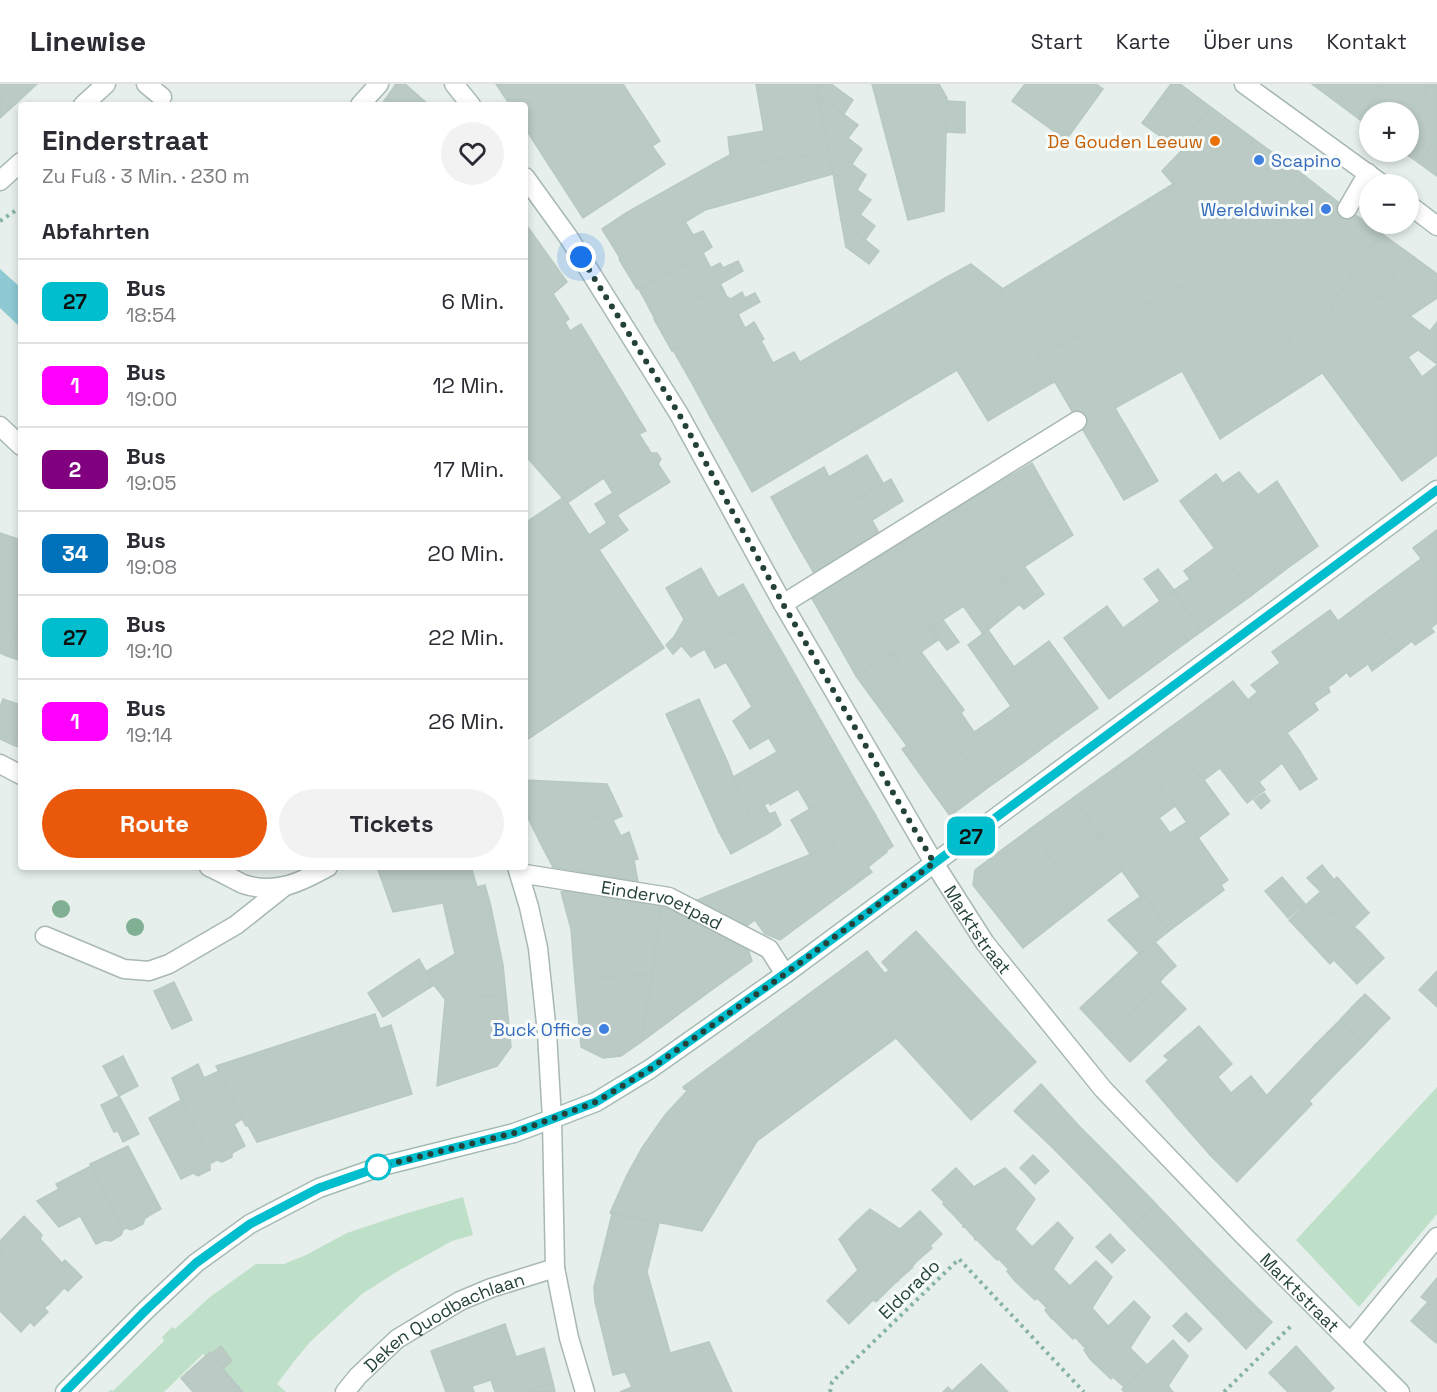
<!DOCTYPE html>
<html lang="de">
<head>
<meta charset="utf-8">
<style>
	:root { --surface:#fff; --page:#f2f2f3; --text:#2b2b33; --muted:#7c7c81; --line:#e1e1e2; --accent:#ea580c }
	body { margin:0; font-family:"Space Grotesk",sans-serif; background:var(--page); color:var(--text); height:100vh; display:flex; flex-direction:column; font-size:22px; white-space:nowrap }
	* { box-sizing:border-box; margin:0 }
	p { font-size:20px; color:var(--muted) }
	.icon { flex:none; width:33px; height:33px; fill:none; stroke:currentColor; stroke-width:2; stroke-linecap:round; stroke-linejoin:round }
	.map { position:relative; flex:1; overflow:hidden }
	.drawer { position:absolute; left:18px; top:18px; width:510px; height:768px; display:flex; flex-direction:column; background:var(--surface); border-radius:6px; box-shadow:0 3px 9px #0003 }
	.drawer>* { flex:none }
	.badge { padding:0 12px; border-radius:9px; font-size:21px; line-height:39px }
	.buttons { position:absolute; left:1359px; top:18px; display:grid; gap:12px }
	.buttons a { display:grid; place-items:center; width:60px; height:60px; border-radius:50%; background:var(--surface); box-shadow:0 3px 9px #0003; font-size:30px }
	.you { position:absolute; width:30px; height:30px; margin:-15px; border:4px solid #fff; border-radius:50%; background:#1a73e8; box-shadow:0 0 0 9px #1a73e833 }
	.map>.badge { position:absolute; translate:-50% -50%; box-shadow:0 0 0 3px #fff }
	h2 { padding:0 24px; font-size:22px; line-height:54px }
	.round { display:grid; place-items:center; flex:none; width:63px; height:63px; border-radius:32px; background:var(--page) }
	.head { display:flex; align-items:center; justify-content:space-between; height:102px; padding:0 24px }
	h1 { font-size:28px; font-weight:700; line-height:45px }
	.primary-button { display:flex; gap:12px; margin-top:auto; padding:12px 24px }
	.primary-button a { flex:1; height:69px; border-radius:36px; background:var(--accent); color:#fff; font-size:24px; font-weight:700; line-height:69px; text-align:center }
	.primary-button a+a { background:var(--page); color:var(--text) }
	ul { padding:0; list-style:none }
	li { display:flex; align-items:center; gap:18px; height:84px; padding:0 24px; border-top:2px solid var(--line) }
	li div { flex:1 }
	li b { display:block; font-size:22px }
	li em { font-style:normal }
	li .badge { min-width:66px; font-weight:700; text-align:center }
	header { display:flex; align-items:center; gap:36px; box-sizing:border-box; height:84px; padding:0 30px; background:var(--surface); border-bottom:2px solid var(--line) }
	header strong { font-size:28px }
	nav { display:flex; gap:33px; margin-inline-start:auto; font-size:21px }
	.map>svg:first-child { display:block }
	.green { fill:#bfe0c8 }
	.water { fill:#8ec9d4 }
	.building { fill:#bbcac4; stroke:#b8c9c2; stroke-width:1.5 }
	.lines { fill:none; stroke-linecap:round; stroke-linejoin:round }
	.lane-casing { stroke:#a8b8b2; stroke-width:21 }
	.street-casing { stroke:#a8b8b2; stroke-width:21 }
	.secondary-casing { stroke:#a4bbb3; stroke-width:21 }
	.path { stroke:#86b3a5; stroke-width:4; stroke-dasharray:3 4.5; stroke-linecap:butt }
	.lane { stroke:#fff; stroke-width:18 }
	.street { stroke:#fff; stroke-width:18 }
	.secondary { stroke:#fff; stroke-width:18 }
	.tree { fill:#80af93 }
	.line-casing { stroke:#fff; stroke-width:14 }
	.line { stroke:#00becd; stroke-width:9 }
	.walk { stroke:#24423a; stroke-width:6; stroke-dasharray:0 10.8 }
	.food-dot { fill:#e8710a; stroke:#f7fbf9; stroke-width:2 }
	.shop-dot { fill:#3f7fe0; stroke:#f7fbf9; stroke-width:2 }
	.stop-dot { fill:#fff; stroke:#00becd; stroke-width:3 }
	.labels { text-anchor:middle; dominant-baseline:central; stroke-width:6; stroke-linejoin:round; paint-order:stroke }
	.food-label { font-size:18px; fill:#c56008; stroke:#f7fbf9; text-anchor:end }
	.shop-label { font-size:18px; fill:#366cbe; stroke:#f7fbf9; text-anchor:end }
	.street-label { font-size:18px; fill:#24423a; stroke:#f7fbf9 }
</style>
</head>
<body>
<header>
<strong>Linewise</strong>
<nav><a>Start</a><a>Karte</a><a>Über uns</a><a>Kontakt</a></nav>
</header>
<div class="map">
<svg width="1437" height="1308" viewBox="0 0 1437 1308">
	<rect width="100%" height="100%" fill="#e6efeb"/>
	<g class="green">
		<path d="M1437 1003V1130L1359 1223 1296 1156Z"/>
		<path d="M463 1113 473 1151 452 1157 398 1187 362 1210 310 1258 296 1275 277 1300 286 1308H237L203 1270 164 1308H108L110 1306 113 1307 164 1257 162 1253 172 1243 175 1245 210 1213 256 1180H284L306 1171 347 1149 404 1130Z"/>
	</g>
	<path class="water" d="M0 185 21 204V244L0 224Z"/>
	<g class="building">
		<path d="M0 0H37L10 25 0 15Z"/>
		<path d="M396 0H405L429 21H381Z"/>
		<path d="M496 0H623L660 57 652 62 665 80 583 134 525 44V21H510Z"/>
		<path d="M756 0H816L829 69 713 83V80L730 71 728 53 764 47Z"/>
		<path d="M816 0H831L853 16 844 30 818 11Z"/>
		<path d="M872 0H939L947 14 944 127 908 136Z"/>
		<path d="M1025 0H1096L1103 5 1066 56 1012 17Z"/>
		<path d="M1171 0H1180L1212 24 1175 63 1142 39Z"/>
		<path d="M1312 0H1385L1359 35Z"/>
		<path d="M1385 0H1431L1408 31V28H1370V42L1359 35Z"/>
		<path d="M1431 0H1437V55L1419 79 1403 68H1408V31Z"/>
		<path d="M818 11 858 41 848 54 823 35Z"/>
		<path d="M0 15 10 25 0 34Z"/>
		<path d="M947 17 965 18V49L946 48Z"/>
		<path d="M1212 24 1254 55 1227 94 1207 82 1174 101 1162 87 1184 64 1180 60Z"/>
		<path d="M823 35 862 65 852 80 828 62Z"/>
		<path d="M1254 55 1305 92 1302 96 1305 98 1259 165 1071 256 1037 272 1052 299 988 337 957 286 1021 245 999 207 1173 100 1174 101 1207 82 1227 94Z"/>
		<path d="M1437 55V92L1419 79Z"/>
		<path d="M828 62 866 91 857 106 833 90Z"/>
		<path d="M829 69 833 90 705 126 685 138 687 141 620 174 602 145 626 129 713 80V83Z"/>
		<path d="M833 89 871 116 860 131 837 113Z"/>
		<path d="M1305 92 1347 125 1381 149 1351 191 1352 193 1331 219 1334 228 1289 253 1313 295 1220 355 1182 287 1115 324 1158 397 1124 416 1055 298 1052 299 1037 272 1071 256 1259 165 1305 98 1302 96Z"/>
		<path d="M837 113 875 142 865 156 841 136Z"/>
		<path d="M841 136 879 167 869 180 846 163Z"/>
		<path d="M525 139 567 198 553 210 569 235 565 238 570 247 581 240 646 347 639 350 648 364 567 419 525 371Z"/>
		<path d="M687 141 693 151 703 147 712 163 703 169 704 171 637 205 619 175 620 174Z"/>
		<path d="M1381 149 1414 173 1410 179 1405 176 1393 191 1395 193 1381 214 1377 213 1360 229 1376 251 1321 287 1322 289 1313 295 1289 253 1334 228 1331 219 1352 193 1351 191Z"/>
		<path d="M704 171 711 184 720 179 723 184 738 177 743 187 720 200 722 203 655 235 639 205Z"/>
		<path d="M1414 173 1437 190V214L1410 232 1376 251 1360 229 1377 213 1381 214 1395 193 1393 191 1405 176 1410 179Z"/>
		<path d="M971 180 1002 204 999 207 1021 245 957 286 752 408 730 368 786 333 963 228 945 194Z"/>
		<path d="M945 194 963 228 786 333 730 368 710 333 801 280 800 278Z"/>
		<path d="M722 203 727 213 731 215 742 208 745 214 755 209 760 218 738 230 739 232 672 267 654 235Z"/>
		<path d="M739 232 745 244 754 238 764 255 761 257 764 262 693 301 673 266Z"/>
		<path d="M1410 232 1430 247 1437 238V280L1418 266 1408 273 1422 293 1437 281V371L1402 397 1321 287 1376 251Z"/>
		<path d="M764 262 773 279 794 268 801 280 710 333 693 301Z"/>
		<path d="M648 364 651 369H657L661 375 658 380 670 398 617 431 628 446 599 466 589 451 607 439 595 420 613 409 603 393Z"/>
		<path d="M867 371 883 399 793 453 771 413 824 383 829 393Z"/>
		<path d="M1032 379 1055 420 834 553 810 511Z"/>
		<path d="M1239 388 1258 411 1277 397 1318 462 1285 486 1223 399Z"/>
		<path d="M1216 390 1285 486 1252 511 1219 465 1216 466 1180 417Z"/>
		<path d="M891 395 903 417 872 436 880 451 815 491 793 453Z"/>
		<path d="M564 413 664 564 525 657V439Z"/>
		<path d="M1055 420 1073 451 856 592 834 553Z"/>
		<path d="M1437 446V496L1413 464Z"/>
		<path d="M0 449 21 456V530L6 525V522L0 520Z"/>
		<path d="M1215 464 1216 466 1219 465 1252 511 1202 547 1173 507 1190 495 1184 487Z"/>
		<path d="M1421 475 1437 496V539L1431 544 1434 548 1415 561 1412 557 1399 567 1363 518Z"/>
		<path d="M1024 482 1044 510 1024 525 1019 520 1022 518 1006 495Z"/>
		<path d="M701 484 718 514 743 500 761 532 691 573 674 553 684 535 666 504Z"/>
		<path d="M1158 485 1174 506 1160 517 1144 495Z"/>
		<path d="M1006 495 1022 518 983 550 963 522 966 521Z"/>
		<path d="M1173 507 1202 547 1188 557 1160 517Z"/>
		<path d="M1160 517 1188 557 1109 615 1064 554 1107 522 1123 544Z"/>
		<path d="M1363 518 1399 567 1372 587 1368 580 1350 593 1347 588 1334 599 1298 549 1330 526 1338 537Z"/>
		<path d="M0 520 6 522V525L21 530 19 543 7 572 0 569Z"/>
		<path d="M761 532 781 566 735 593 726 578 715 584 705 566Z"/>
		<path d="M21 535V577L7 572Z"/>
		<path d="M943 536 959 558 947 566 930 544Z"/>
		<path d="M930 544 938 556 921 568 964 626 961 629 974 648 995 634 1024 678 986 705 893 569Z"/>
		<path d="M988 546 1014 583 1011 585 1059 652 1024 678 995 634 1011 622 968 561Z"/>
		<path d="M1298 549 1334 599 1328 603 1330 608 1314 619 1318 626 1284 651 1255 610 1258 608 1251 601 1280 579 1272 568Z"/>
		<path d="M674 553 681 562 673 570 666 561Z"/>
		<path d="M1049 557 1098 624 1059 652 1011 585Z"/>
		<path d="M781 566 798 596 752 623 735 593Z"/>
		<path d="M893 569 942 640 907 662 856 592Z"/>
		<path d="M798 596 815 626 750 665 733 637 752 623Z"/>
		<path d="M1233 597 1248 616 1255 610 1284 651 1287 649 1299 666 1317 695 1300 706 1282 679 1259 698 1265 706 1260 709 1197 624Z"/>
		<path d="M3 615 21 621V638L13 661 0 655V623Z"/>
		<path d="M699 615 728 679 741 714 753 737 719 748 666 630Z"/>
		<path d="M1197 624 1260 709 1247 719 1220 684 1204 696 1201 692 1199 693 1164 648Z"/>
		<path d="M815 626 835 661 741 714 733 693 777 668 769 654Z"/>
		<path d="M21 638V664L13 661Z"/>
		<path d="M942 640 986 705 950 732 902 665Z"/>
		<path d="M1164 648 1199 693 1201 692 1229 730 1198 754 1137 668Z"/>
		<path d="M835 661 856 698 809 724 798 705 770 721 769 718 764 721 770 731 753 737 741 714Z"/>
		<path d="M1137 668 1163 704 1099 750 1073 714Z"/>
		<path d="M525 696 607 700 618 723 569 746 571 751 543 764 525 728Z"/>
		<path d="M856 698 876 732 833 757 834 761 810 770 791 736 810 725 809 724Z"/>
		<path d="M1163 704 1175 722 1159 734 1170 749 1187 738 1228 796 1221 801 1224 806 1169 847 1144 810 1140 812 1122 787 1124 785 1099 750Z"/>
		<path d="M1264 709 1270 717 1261 725 1254 716Z"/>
		<path d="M1073 714 1124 785 1082 818 1030 745Z"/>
		<path d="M618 723 622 732 613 736 621 752 629 748 638 775 634 776 638 798 553 783 543 764 571 751 569 746Z"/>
		<path d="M775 728 781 741 767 750 731 770 719 748Z"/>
		<path d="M876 732 893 762 886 767 887 768 868 783 872 788 780 856 765 850 755 836 745 843 697 816 834 761 833 757Z"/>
		<path d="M1030 745 1082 818 1051 842 999 768Z"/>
		<path d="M999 768 1051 842 1023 864 973 801 975 786Z"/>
		<path d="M1322 781 1334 796 1321 808 1307 794Z"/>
		<path d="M377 783H471L477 803 485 801 491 823 503 881 506 911 453 914 445 918V915L434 901 427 887 455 870 443 819 393 828Z"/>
		<path d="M1282 793 1305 820 1288 834 1265 807Z"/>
		<path d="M1337 793 1369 829 1354 843 1360 848 1356 851 1333 827 1305 853 1289 836Z"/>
		<path d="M576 805 661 820 652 890 575 896 571 845 561 808Z"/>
		<path d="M1144 810 1169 847 1140 870 1108 836Z"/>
		<path d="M661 822 733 854 747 862 752 877 706 910 687 887 663 902 652 894Z"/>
		<path d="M1333 827 1356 851 1330 880 1305 853Z"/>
		<path d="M916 847 1036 978 971 1036 896 954 757 1057 702 1147 610 1129 627 1091 642 1064 665 1031 688 1006 684 1005 683 1003 867 867 885 890 889 886 882 878Z"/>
		<path d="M1360 848 1384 874 1357 900 1334 876Z"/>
		<path d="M1155 858 1176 882 1164 893 1144 917 1105 951 1080 924 1139 869 1140 870Z"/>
		<path d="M419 875 434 901 383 933 368 909Z"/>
		<path d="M687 887 706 910 641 958 652 894 663 902Z"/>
		<path d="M1437 887V923L1419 906Z"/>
		<path d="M652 890 641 958 621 972 603 974 581 963 575 896Z"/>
		<path d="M174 898 192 936 172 945 154 907Z"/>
		<path d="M1160 898 1186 925 1130 978 1105 951 1144 917Z"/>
		<path d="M1365 910 1390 934 1377 947 1352 923Z"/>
		<path d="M506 911 511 963 497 982 437 1002 445 918 453 914Z"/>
		<path d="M1352 923 1377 947 1365 960 1340 936Z"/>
		<path d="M375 930 380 945 391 941 412 1010 257 1058 248 1042H246L242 1035 216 982Z"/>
		<path d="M1340 936 1365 960 1352 973 1327 949Z"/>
		<path d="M1199 942 1232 980 1175 1031 1146 997 1169 976 1164 972Z"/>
		<path d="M1327 949 1352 973 1339 986 1315 961Z"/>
		<path d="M1315 961 1339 986 1309 1017 1312 1020 1237 1098 1210 1071Z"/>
		<path d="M123 972 138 1002 119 1012 103 982Z"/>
		<path d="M198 980 204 994 219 987 242 1035 234 1040 245 1062 232 1069V1073L222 1078 217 1076 213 1078 181 1016 172 994Z"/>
		<path d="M1251 992 1267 1012 1210 1071 1175 1031 1218 993 1231 1009Z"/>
		<path d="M1041 1000 1079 1042 1055 1066 1014 1027Z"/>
		<path d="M119 1012 139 1050 123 1058 118 1047 114 1048 101 1021Z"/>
		<path d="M181 1016 213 1078 210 1080V1086L198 1092 193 1089 181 1095 149 1034Z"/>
		<path d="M1079 1042 1118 1081 1093 1105 1055 1066Z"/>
		<path d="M128 1062 161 1125 145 1134 143 1140 131 1146 126 1144 123 1146 90 1080Z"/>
		<path d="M1033 1071 1041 1079 1028 1092 1020 1084Z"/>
		<path d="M1041 1079 1049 1087 1035 1100 1028 1092Z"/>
		<path d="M1118 1081 1156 1120 1131 1145 1093 1105Z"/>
		<path d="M91 1082 123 1146 121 1151 111 1157 105 1156 96 1160 80 1132 59 1143 37 1117 59 1105 56 1100Z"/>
		<path d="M956 1084 974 1103 1005 1084 1020 1099 970 1149 964 1142 963 1144V1141L943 1120 944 1118 932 1106Z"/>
		<path d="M1020 1099 1035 1115 1015 1145 1032 1163 1009 1186 999 1175 997 1176 977 1156H976L974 1155H976L970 1149Z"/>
		<path d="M1156 1120 1194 1160 1169 1184 1131 1145Z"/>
		<path d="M870 1125 900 1145 920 1127 942 1150 930 1162 932 1164 916 1178 911 1184H912L904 1191 854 1140Z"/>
		<path d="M612 1130 659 1139 647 1188 670 1269 709 1258 732 1308H620L632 1303 625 1288 613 1291 595 1218 594 1203Z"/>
		<path d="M24 1132 42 1151 40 1155 62 1179 65 1176 82 1193 68 1207 64 1204 49 1220 0 1170V1157Z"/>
		<path d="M1058 1138 1073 1154 1053 1185 1070 1202 1047 1224 1037 1214 1035 1216 1014 1196 1007 1187Z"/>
		<path d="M854 1140 904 1191 897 1197H898L897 1198H896L876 1218 874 1216 872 1217 849 1240 827 1217 858 1186 839 1155Z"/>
		<path d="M1110 1150 1117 1158 1104 1171 1096 1163Z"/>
		<path d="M1117 1158 1125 1166 1112 1179 1104 1171Z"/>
		<path d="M1194 1160 1232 1199 1207 1224 1169 1184Z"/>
		<path d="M0 1170 49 1220 44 1224 48 1228 34 1242 30 1238 21 1248 0 1227Z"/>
		<path d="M1096 1177 1112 1193 1092 1224 1108 1242 1085 1264 1075 1253 1073 1255 1053 1235H1052L1045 1226Z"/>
		<path d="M1437 1194V1258L1436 1259 1411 1237 1428 1218 1421 1213Z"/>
		<path d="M1232 1199 1272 1238 1246 1265 1207 1224Z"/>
		<path d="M1134 1217 1150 1233 1130 1264 1147 1281 1124 1303 1113 1293 1111 1295 1090 1275 1084 1266Z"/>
		<path d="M1186 1229 1194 1237 1180 1249 1173 1242Z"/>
		<path d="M1194 1237 1202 1245 1189 1258 1180 1249Z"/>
		<path d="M505 1240 516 1273 544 1264 553 1299 524 1308H495L491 1296 472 1302 474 1308H446L431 1267Z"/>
		<path d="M1173 1256 1188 1272 1168 1302 1173 1308H1124L1122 1305Z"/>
		<path d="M221 1262 232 1277 223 1285 211 1270Z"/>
		<path d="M1296 1262 1334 1304 1330 1308H1288L1269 1289Z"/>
		<path d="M210 1268 223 1285 243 1308H193L181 1294Z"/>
		<path d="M981 1280 1008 1308H943L948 1303 952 1307Z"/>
		<path d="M553 1299 555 1308H524Z"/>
	</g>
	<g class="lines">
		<g class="lane-casing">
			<g id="lane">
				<path d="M783 520 1077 337"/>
				<path d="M45 852 124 885 149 887 169 880 236 841 284 803"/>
				<path d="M1351 1258 1437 1153"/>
			</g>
		</g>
		<g class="street-casing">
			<g id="street">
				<path d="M146 0 162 13"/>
				<path d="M454 0 471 21"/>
				<path d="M1244 0 1382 100"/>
				<path d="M83 21 106 0"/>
				<path d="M360 21 379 0"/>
				<path id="s1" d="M525 93 569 154 679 330 783 520 831 602 934 779 985 859 1103 1005 1242 1150 1400 1308"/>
				<path d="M0 97 21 78"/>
				<path d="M1408 120 1437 142"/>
				<path d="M1347 125 1368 89"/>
				<path d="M0 342 21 362"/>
				<path d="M0 680 21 691"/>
				<path d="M209 783C221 788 232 795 243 800 276 811 301 798 328 783"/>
				<path d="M517 783 529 823 538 864 547 949 552 1035 555 1184 569 1254 585 1308"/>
				<path id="s2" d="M519 789 669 813 769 865 785 890"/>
				<path id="s3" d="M345 1308 358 1292 397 1255 460 1217 491 1204 555 1184"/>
			</g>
		</g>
		<g class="secondary-casing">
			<path id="secondary" d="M65 1308 145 1227 196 1179 250 1140 319 1104 382 1082 514 1049 552 1035 596 1018 650 985 785 890 1437 406"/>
		</g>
		<g class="path">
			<path d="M0 137 21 123"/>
			<path d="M830 1308 832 1298 959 1175 1084 1308"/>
			<path d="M1224 1308 1292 1241"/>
		</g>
		<use href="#lane" class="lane"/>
		<use href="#street" class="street"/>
		<use href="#secondary" class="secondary"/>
	</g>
	<g class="tree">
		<circle cx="61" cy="825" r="9"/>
		<circle cx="135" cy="843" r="9"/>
	</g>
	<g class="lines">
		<g class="line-casing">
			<path id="line" d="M65 1308 145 1227 196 1179 250 1140 319 1104 382 1082 514 1049 552 1035 596 1018 650 985 804 876 1437 406"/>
		</g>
		<use href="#line" class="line"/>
		<path class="walk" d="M378 1083 514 1049 596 1018 650 985 785 890 934 779 783 520 679 330 581 173"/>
	</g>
	<circle class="food-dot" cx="1215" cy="57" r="6"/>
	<g class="shop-dot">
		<circle cx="1259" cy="76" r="6"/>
		<circle cx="1326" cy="125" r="6"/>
		<circle cx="604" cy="945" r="6"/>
	</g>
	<circle class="stop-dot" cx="378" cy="1083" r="12"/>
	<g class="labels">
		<g class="food-label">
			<text x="1203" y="57">De Gouden Leeuw</text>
		</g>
		<g class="shop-label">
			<text x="1271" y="76" text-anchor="start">Scapino</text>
			<text x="1314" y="125">Wereldwinkel</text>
			<text x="592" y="945">Buck Office</text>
		</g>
		<g class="street-label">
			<text stroke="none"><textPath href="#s2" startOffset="147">Eindervoetpad</textPath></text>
			<text stroke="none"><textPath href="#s1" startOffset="879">Marktstraat</textPath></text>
			<text transform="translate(909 1205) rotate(-44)">Eldorado</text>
			<text stroke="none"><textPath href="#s1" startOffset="1365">Marktstraat</textPath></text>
			<text stroke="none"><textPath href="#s3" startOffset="124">Deken Quodbachlaan</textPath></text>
		</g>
	</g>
</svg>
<div class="buttons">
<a>+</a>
<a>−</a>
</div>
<div class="you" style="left:581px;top:173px"></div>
<b class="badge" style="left:971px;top:752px;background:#00becd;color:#111">27</b>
<section class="drawer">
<div class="head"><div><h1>Einderstraat</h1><p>Zu Fuß · 3 Min. · 230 m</p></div><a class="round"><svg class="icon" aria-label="heart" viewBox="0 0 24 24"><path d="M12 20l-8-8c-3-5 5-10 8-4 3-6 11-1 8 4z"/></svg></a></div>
<h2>Abfahrten</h2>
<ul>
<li><span class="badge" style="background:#00becd;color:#111">27</span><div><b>Bus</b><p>18:54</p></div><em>6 Min.</em></li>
<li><span class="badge" style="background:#f0f;color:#fff">1</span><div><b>Bus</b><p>19:00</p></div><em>12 Min.</em></li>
<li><span class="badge" style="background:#800080;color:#fff">2</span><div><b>Bus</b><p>19:05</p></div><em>17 Min.</em></li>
<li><span class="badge" style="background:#0072bc;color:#fff">34</span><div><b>Bus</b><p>19:08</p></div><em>20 Min.</em></li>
<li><span class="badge" style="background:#00becd;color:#111">27</span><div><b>Bus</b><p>19:10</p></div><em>22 Min.</em></li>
<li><span class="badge" style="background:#f0f;color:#fff">1</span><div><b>Bus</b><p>19:14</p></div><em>26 Min.</em></li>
</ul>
<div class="primary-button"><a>Route</a><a>Tickets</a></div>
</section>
</div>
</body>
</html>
